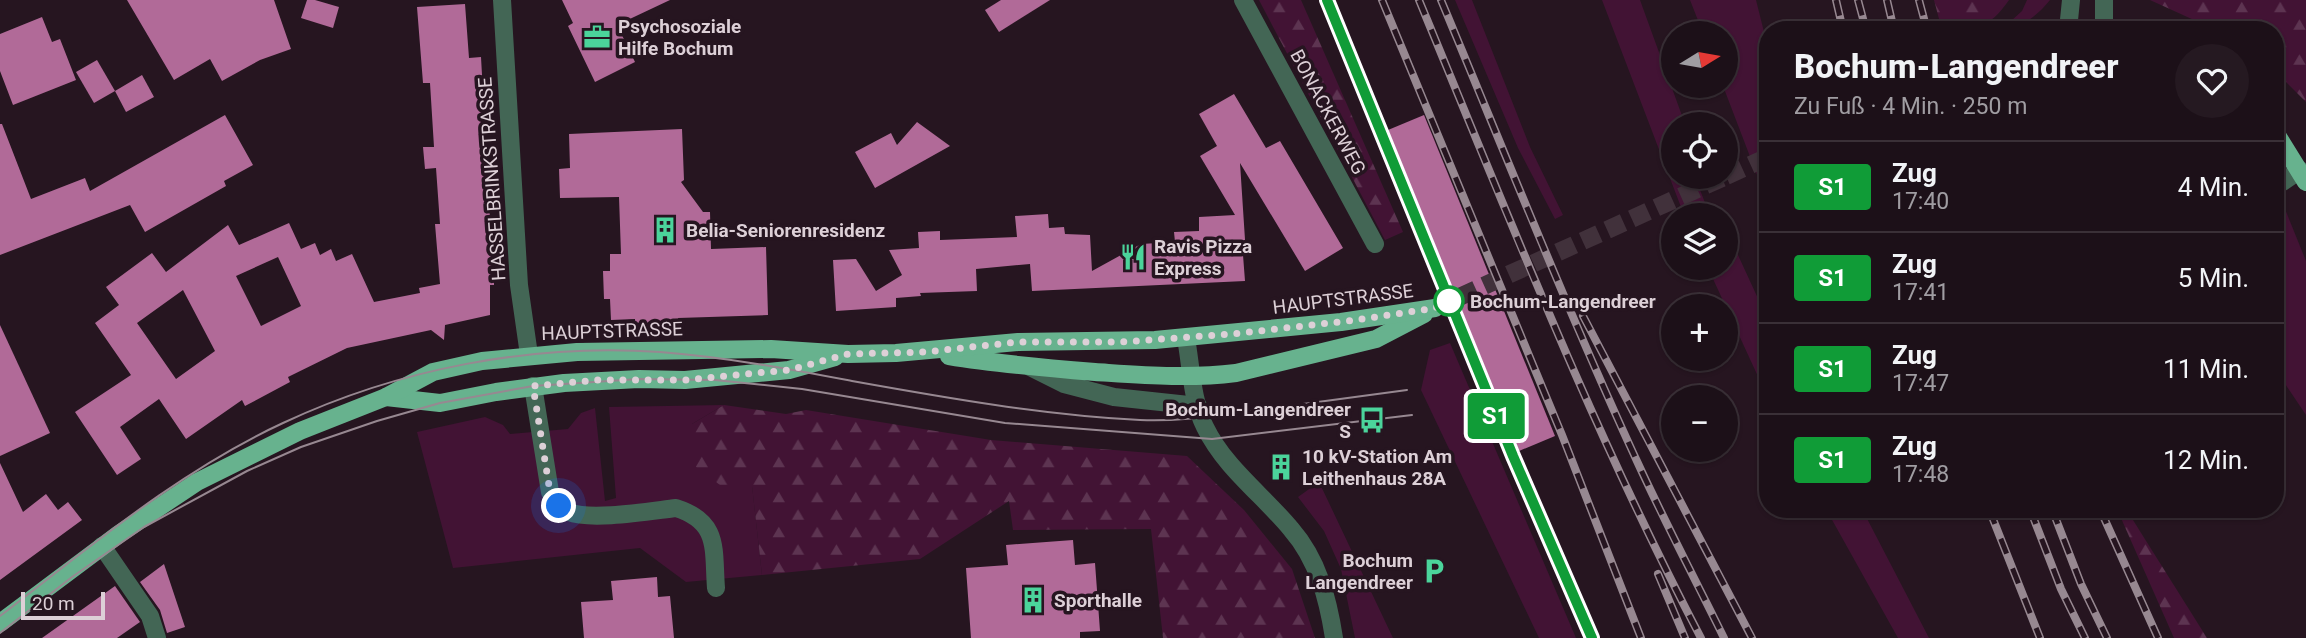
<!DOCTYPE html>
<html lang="de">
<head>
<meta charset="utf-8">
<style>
	:root { --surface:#1c1018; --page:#251921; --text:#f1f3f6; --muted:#a09da2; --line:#3a3037 }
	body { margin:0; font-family:Roboto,sans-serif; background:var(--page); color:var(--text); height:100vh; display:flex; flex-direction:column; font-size:26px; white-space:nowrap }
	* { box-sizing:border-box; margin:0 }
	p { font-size:23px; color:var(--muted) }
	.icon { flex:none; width:38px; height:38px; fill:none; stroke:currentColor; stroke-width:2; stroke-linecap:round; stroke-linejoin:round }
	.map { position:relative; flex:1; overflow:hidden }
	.sheet { position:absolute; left:1759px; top:21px; width:525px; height:497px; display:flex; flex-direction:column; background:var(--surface); border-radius:28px; box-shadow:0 2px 5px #0004,0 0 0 2px var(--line) }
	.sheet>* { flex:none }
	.badge { padding:0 14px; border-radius:5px; font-size:24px; line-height:46px }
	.needle { width:46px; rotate:79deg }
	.buttons { position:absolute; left:1661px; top:21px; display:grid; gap:14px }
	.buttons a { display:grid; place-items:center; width:77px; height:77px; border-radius:50%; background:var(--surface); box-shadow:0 2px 5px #0004,0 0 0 2px var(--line); font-size:35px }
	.scale { position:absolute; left:21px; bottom:18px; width:84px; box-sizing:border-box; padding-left:7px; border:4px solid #ddd0d7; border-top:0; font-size:19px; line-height:24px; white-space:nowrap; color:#ddd0d7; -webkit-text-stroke:5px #261520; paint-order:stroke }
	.you { position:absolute; width:35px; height:35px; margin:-18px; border:5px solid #fff; border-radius:50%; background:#1a73e8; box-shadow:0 0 0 10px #1a73e833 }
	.map>.badge { position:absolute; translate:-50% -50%; box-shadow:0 0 0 4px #fff }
	.round { display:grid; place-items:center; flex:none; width:74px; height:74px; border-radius:37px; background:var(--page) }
	.summary { display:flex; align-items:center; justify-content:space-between; height:119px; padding:0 35px }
	h1 { font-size:33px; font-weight:800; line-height:52px }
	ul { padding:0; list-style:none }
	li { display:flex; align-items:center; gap:21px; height:91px; padding:0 35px; border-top:2px solid var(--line) }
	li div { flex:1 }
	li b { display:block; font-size:26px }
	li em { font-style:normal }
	li .badge { min-width:77px; font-weight:700; text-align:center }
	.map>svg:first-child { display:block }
	.grass { fill:#421334 }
	.forest { fill:url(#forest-firs) }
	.building { fill:#b16a98; fill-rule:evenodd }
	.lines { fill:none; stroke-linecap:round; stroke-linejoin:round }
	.major-tunnel { stroke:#41313b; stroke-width:18; stroke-dasharray:18 9; stroke-linecap:butt }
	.minor { stroke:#436655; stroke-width:18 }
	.major { stroke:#67b28e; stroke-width:18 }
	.tram { stroke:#978891; stroke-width:2 }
	.rail-casing { stroke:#978891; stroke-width:8 }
	.rail { stroke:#261520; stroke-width:5; stroke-dasharray:16; stroke-linecap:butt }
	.line-casing { stroke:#fff; stroke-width:16 }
	.line { stroke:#109c37; stroke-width:10 }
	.walk { stroke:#ddd0d7; stroke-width:7; stroke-dasharray:0 12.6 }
	.stop-dot { fill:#fff; stroke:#109c37; stroke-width:3.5 }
	.labels { text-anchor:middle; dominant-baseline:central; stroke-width:7; stroke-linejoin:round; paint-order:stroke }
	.poi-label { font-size:19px; font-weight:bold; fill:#ddd0d7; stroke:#261520; text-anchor:start }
	.street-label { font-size:19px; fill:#ddd0d7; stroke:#261520 }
	.stop-label { font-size:19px; font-weight:bold; fill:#ddd0d7; stroke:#261520; text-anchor:start }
</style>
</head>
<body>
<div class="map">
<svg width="2306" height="638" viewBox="0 0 2306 638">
	<defs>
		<pattern id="forest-firs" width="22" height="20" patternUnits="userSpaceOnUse" patternTransform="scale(1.75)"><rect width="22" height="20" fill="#421334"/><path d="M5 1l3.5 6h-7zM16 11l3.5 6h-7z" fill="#5d3451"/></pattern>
	</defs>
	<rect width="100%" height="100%" fill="#261520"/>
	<g class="grass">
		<path d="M1455 0H1472L1530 147 1563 215 1555 219 1518 148Z"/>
		<path d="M1602 0H1640L1685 124H1673V177H1695L1707 208 1715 206 1719 215H1684Z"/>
		<path d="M1690 0H1756L1768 48 1767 201 1723 86H1726V33H1703Z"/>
		<path d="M2027 0H2050C2039 14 2020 30 2001 30L2022 11Z"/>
		<path d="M2275 191 2283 204 2306 261V415L2275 369Z"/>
		<path d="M1726 229 1767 318V396L1708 268H1726Z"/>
		<path d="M1450 343 1576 638H1539L1421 390 1430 350Z"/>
		<path d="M724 405 692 424 752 485 762 575 686 582 640 548 453 568 417 432 485 417 503 425 510 434 568 429 581 413 595 408 605 501 616 498 609 407Z"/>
		<path d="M1319 482 1329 503 1393 638H1355L1341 569 1324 531 1298 497Z"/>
		<path d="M1826 509H1862L1929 638H1898Z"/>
	</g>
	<g class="forest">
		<path d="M1259 0H1301L1403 232 1385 240Z"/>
		<path d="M1934 0H2009C1989 29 1975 30 1942 30Z"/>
		<path d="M2150 0H2306V102L2275 71V30H2216Z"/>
		<path d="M724 405 786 414 806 410 991 440 1187 456 1244 510 1292 569 1315 638H1163L1151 529 1013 530 1009 501 920 559 762 575 752 486 724 488 696 467 692 424Z"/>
		<path d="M2117 509H2126L2207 638H2174Z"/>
	</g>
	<g class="building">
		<path d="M127 0H274L291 49 260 60 222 81 210 59 174 80Z"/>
		<path d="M307 0H315L339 7 333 28 301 18Z"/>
		<path d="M562 0H670L617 25 635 62 595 82 568 26 573 23Z"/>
		<path d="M1001 0H1050L999 32 985 10Z"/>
		<path d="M465 4 469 58 481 57 492 255H494V285H490V315L445 325 444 340 431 330 347 348 288 377 290 382 245 406 242 400 186 439 159 399 120 427 141 459 117 475 75 412 131 375 95 323 119 305 106 287 152 253 166 272 228 225 239 245 289 223 301 249 315 243 320 255 331 249 336 261 352 254 374 302 420 293 419 288 440 284 435 224H440L436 168 425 169 423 147H434L430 83H423L417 7ZM278 257 301 306 261 326 236 276ZM183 290 215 351 176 379 137 323Z"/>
		<path d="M42 17 52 42 60 39 76 80 13 105 0 71V34Z"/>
		<path d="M97 60 115 91 94 103 76 72Z"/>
		<path d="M142 75 154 97 126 112 115 91Z"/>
		<path d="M1234 94 1266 148 1280 141 1343 248 1305 271 1240 163 1246 255H1243L1245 281 1032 291 1030 264 976 269 977 291 920 293 921 296 896 298V307L836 311 833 260 856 259 876 291 902 275 889 250 919 248 918 232 940 231V240L1017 237 1015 216 1048 214 1049 228 1064 227 1065 234 1090 235 1092 271 1141 244 1175 242 1174 232 1199 231V217L1235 215 1200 156 1217 146 1199 114Z"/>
		<path d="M225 115 253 165 224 181 226 186 145 232 130 205 0 255V124H2L31 199 85 178 90 191Z"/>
		<path d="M1424 115 1555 436 1519 451 1388 130Z"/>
		<path d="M917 122 950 146 875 188 855 152 891 133 897 145Z"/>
		<path d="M682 129 684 180 681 182 703 212H710L711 249 766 247 768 315 678 318 679 322 635 323V319L611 320 610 299H604L603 271H610V254H621L619 197 560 198 559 169 570 168 569 134Z"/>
		<path d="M0 325 50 433 0 456Z"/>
		<path d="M0 463 23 512 46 494 58 510 68 502 82 520 0 580Z"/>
		<path d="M1073 540 1075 565 1095 563 1100 631 1080 632V638H971L966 568 1008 565 1006 545Z"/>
		<path d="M164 564 185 627 167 633 160 610 140 582Z"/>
		<path d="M657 577 658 597 670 596 674 638H584L581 602 613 600 611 581Z"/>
		<path d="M115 586 140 622 117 638H42Z"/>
	</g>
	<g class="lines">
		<g class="major-tunnel">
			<path d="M1726 176 1768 157"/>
			<path d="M1435 308 1724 177"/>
		</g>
		<g class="minor">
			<path d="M502 0 519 285 529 355"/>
			<path d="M1243 0 1375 244"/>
			<path d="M2068 30 2071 0"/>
			<path d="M2104 30V0"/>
			<path d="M2275 187 2300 170"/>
			<path d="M1186 338C1191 366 1192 401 1205 427 1225 468 1263 495 1291 529 1318 560 1328 599 1334 638"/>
			<path d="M1030 367 1064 384 1114 397 1198 406"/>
			<path d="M533 386 550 492C555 500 560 508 569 512 591 521 650 511 676 508 720 522 713 549 716 588"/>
			<path d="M102 546 150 616 157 638"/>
		</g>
		<g class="major">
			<path d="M2275 132 2306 182"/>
			<path d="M949 356C997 364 1046 368 1095 372 1142 375 1188 379 1236 373L1376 339 1424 314"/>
			<path d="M386 397 440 403 496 392 564 383 639 379 685 380 789 370 835 357"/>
			<path d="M0 623 119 534 197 482 300 431 386 397 433 372 482 361 577 352 771 349 848 354 896 353 1018 342 1155 340 1341 322 1435 308"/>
		</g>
		<g class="tram">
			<path d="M0 616C90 547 179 471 283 423 398 369 532 343 660 352 725 357 788 369 852 381 947 398 1043 415 1140 420 1180 422 1219 415 1259 410 1308 403 1357 397 1407 390"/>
			<path d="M0 633 72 577 144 527 247 471 301 447 377 421 440 403 533 386 639 379 715 380 802 389 1005 423 1212 439 1412 415"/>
		</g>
		<g class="rail-casing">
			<g id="rail">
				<path d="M1327 0 1513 456 1592 638"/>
				<path d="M1382 0 1562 435 1641 638"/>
				<path d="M1419 0C1508 215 1593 432 1701 638"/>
				<path d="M1441 0C1507 158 1570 317 1642 472 1668 528 1697 583 1724 638"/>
				<path d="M1836 0 1843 30"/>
				<path d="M1858 0 1866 30"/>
				<path d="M1887 0 1894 30"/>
				<path d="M1919 0 1927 30"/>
				<path d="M1583 316 1752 638"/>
				<path d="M1989 509 2040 638"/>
				<path d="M2030 509 2061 589 2085 638"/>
				<path d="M2052 509 2081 584 2107 638"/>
				<path d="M2100 509 2158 638"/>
				<path d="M1658 574 1685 638"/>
			</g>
		</g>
		<use href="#rail" class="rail"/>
	</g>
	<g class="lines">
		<g class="line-casing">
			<path id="line" d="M1327 0 1513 456 1592 638"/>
		</g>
		<use href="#line" class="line"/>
		<path class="walk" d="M559 506 550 492 533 386 598 380H685L757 373 789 370 848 354 925 352 1018 342H1121L1232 334 1356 320 1435 308 1449 301"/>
	</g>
	<defs>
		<g id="office-bare" transform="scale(2.1)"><path d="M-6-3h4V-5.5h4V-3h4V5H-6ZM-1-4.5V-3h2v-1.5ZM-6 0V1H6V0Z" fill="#4bd49b" stroke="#261520" stroke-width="2.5" paint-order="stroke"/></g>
		<g id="building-bare" transform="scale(2.1)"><path d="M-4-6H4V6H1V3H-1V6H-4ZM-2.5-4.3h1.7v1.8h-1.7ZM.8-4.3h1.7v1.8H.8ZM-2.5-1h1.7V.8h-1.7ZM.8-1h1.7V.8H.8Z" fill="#4bd49b" stroke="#261520" stroke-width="2.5" paint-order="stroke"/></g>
		<g id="restaurant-bare" transform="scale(2.1)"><path d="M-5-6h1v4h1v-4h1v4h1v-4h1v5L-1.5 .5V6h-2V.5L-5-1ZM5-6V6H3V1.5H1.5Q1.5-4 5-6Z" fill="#4bd49b" stroke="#261520" stroke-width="2.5" paint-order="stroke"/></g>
		<g id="bus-bare" transform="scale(2.1)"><path d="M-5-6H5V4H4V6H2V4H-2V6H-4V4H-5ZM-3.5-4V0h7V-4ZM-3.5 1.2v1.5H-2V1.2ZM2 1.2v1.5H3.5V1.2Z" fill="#4bd49b" stroke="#261520" stroke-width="2.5" paint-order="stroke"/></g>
		<g id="parking-bare" transform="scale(2.1)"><path d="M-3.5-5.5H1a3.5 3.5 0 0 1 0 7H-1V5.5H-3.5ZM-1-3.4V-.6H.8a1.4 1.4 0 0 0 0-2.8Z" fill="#4bd49b" stroke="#261520" stroke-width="2.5" paint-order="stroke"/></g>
	</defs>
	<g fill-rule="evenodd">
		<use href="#office-bare" x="597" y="37"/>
		<use href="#building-bare" x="665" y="230"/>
		<use href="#restaurant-bare" x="1133" y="257"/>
		<use href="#bus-bare" x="1372" y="420"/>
		<use href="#building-bare" x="1281" y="467"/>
		<use href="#parking-bare" x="1434" y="571"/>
		<use href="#building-bare" x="1033" y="600"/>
	</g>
	<circle class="stop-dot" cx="1449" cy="301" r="14"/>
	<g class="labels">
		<g class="poi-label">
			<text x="618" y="26">Psychosoziale<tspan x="618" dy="22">Hilfe Bochum</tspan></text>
			<text x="686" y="230">Belia-Seniorenresidenz</text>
			<text x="1154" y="246">Ravis Pizza<tspan x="1154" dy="22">Express</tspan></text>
			<text x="1351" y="409" text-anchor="end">Bochum-Langendreer<tspan x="1351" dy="22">S</tspan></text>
			<text x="1302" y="456">10 kV-Station Am<tspan x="1302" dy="22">Leithenhaus 28A</tspan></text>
			<text x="1413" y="560" text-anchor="end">Bochum<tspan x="1413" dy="22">Langendreer</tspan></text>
			<text x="1054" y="600">Sporthalle</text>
		</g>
		<g class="street-label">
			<text transform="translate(1328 112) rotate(62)">BONACKERWEG</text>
			<text transform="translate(492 179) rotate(-94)">HASSELBRINKSTRASSE</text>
			<text transform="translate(1343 299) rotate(-7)">HAUPTSTRASSE</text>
			<text transform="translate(612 331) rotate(-2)">HAUPTSTRASSE</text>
		</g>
		<g class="stop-label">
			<text x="1470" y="301">Bochum-Langendreer</text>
		</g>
	</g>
</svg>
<div class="buttons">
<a><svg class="needle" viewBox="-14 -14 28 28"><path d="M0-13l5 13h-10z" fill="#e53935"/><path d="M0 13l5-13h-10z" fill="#a09da2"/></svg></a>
<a><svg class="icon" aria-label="locate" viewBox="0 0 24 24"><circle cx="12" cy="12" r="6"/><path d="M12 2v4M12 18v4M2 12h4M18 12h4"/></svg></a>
<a><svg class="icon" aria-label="layers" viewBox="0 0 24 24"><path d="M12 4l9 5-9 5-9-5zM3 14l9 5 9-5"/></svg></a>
<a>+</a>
<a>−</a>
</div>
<div class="scale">20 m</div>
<div class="you" style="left:559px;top:506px"></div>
<b class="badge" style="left:1496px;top:416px;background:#109c37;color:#fff">S1</b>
<section class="sheet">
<div class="summary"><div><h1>Bochum-Langendreer</h1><p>Zu Fuß · 4 Min. · 250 m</p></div><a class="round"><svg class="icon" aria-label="heart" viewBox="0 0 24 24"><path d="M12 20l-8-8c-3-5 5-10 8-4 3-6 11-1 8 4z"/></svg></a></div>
<ul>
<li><span class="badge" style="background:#109c37;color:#fff">S1</span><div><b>Zug</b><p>17:40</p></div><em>4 Min.</em></li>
<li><span class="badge" style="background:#109c37;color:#fff">S1</span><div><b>Zug</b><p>17:41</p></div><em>5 Min.</em></li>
<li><span class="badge" style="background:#109c37;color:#fff">S1</span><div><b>Zug</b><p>17:47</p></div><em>11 Min.</em></li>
<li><span class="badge" style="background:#109c37;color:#fff">S1</span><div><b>Zug</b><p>17:48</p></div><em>12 Min.</em></li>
</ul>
</section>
</div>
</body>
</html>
